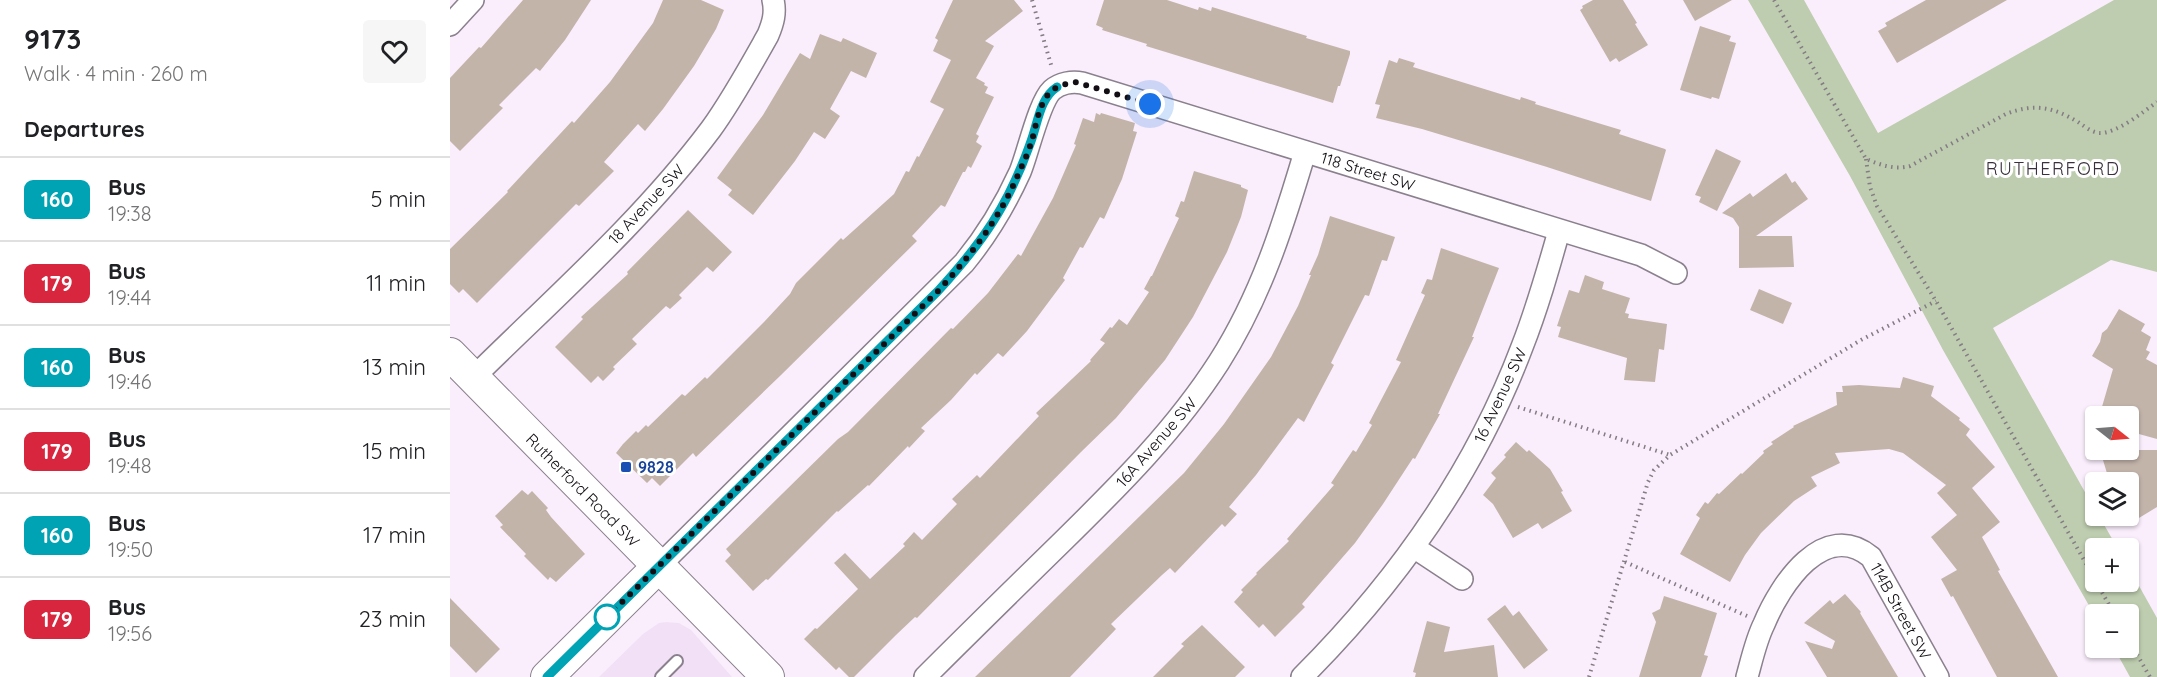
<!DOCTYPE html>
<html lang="en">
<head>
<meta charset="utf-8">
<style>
	:root { --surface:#fff; --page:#f6f6f6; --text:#202124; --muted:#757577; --line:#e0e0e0 }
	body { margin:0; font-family:Quicksand,sans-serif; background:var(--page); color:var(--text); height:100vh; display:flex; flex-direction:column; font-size:22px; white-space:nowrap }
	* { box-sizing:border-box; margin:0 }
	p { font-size:20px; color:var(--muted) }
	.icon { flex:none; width:33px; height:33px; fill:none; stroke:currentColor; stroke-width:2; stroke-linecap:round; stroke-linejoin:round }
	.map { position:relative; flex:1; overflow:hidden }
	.side { display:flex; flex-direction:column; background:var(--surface); width:450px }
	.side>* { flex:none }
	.badge { padding:0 12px; border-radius:9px; font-size:21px; line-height:39px }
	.needle { width:39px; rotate:107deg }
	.tools { position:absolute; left:1635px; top:406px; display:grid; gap:12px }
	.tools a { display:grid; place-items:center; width:54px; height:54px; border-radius:6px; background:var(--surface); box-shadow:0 2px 4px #0004; font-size:30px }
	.you { position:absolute; width:30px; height:30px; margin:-15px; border:4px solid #fff; border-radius:50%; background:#1a73e8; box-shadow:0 0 0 9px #1a73e833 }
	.map>.badge { position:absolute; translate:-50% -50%; box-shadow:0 0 0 3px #fff }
	h2 { padding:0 24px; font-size:22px; line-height:54px }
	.round { display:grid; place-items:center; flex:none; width:63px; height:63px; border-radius:6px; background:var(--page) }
	.headline { display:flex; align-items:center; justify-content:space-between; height:102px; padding:0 24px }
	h1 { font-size:28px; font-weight:800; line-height:45px }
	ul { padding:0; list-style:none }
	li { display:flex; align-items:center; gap:18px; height:84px; padding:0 24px; border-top:2px solid var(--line) }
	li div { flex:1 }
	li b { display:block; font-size:22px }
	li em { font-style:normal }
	li .badge { min-width:66px; font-weight:700; text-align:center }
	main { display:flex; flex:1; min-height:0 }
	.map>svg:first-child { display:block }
	.built { fill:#f2e1f6 }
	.green { fill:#becdaf }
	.building { fill:#c3b4aa }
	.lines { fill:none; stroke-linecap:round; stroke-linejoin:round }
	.lane-casing { stroke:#8b818e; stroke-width:14 }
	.street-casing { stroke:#8b818e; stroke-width:24 }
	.secondary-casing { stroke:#8b818e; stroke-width:34 }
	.path { stroke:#847c85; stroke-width:4; stroke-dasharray:1.5 4.5; stroke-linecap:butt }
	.lane { stroke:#fff; stroke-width:10 }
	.street { stroke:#fff; stroke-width:21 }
	.secondary { stroke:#fff; stroke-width:32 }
	.line-casing { stroke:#fff; stroke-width:14 }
	.line { stroke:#00a3b4; stroke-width:9 }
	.walk { stroke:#120e13; stroke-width:6; stroke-dasharray:0 10.8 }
	.transit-dot { fill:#1a4fb4; stroke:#fff; stroke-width:2 }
	.stop-dot { fill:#fff; stroke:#00a3b4; stroke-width:3 }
	.labels { text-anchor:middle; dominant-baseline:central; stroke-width:6; stroke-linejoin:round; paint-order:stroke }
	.street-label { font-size:16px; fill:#120e13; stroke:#fff }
	.transit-label { font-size:16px; font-weight:bold; fill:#164399; stroke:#fff; text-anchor:start }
	.neighbourhood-label { font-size:18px; letter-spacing:1.5px; fill:#39303b; stroke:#fff }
</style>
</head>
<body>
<main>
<section class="side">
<div class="headline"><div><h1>9173</h1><p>Walk · 4 min · 260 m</p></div><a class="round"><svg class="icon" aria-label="heart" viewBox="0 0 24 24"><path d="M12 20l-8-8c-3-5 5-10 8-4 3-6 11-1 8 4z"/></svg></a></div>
<h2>Departures</h2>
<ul>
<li><span class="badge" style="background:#00a3b4;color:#fff">160</span><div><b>Bus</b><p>19:38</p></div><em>5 min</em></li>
<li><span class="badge" style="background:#d7263d;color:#fff">179</span><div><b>Bus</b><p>19:44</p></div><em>11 min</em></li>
<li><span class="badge" style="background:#00a3b4;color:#fff">160</span><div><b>Bus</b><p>19:46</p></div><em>13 min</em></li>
<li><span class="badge" style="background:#d7263d;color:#fff">179</span><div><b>Bus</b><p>19:48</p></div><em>15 min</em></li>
<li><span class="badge" style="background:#00a3b4;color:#fff">160</span><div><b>Bus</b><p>19:50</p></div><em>17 min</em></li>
<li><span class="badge" style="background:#d7263d;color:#fff">179</span><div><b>Bus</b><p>19:56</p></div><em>23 min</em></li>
</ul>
</section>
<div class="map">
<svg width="1707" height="677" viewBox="0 0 1707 677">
	<rect width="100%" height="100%" fill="#faeefc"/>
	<path class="built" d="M216 622 229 623 241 630 282 677H149L193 634 209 623Z"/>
	<path class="green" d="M1298 0H1354L1428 133 1664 0H1707V272L1661 260 1543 328 1645 510 1646 516H1649L1668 549H1646V582H1678L1679 568 1707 618V677H1680L1664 648H1678V615L1645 616 1493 350 1400 176Z"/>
	<g class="building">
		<path d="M73 0H141L115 40 90 71 86 68 49 105 53 108 10 151 0 141V78L29 47 31 48Z"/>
		<path d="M213 0H251L274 10 266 29 244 66 213 109 195 131 188 124 154 162 164 171 129 206 126 204 27 303 13 289 9 293 0 284V249L58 192 57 191 122 121 124 123 160 82 203 23Z"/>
		<path d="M503 0H564L573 11 535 41 544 46 526 78 535 83 534 85 538 87 535 93 544 97 526 134 529 136 526 142 532 146 521 168 518 166 515 172H513L495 207 491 205 462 236 467 241 330 376 246 457 243 453 210 486 202 478 197 483 166 453 173 444 186 431 188 433 196 425 198 427 232 394 235 396 255 377 257 379 314 322 340 294 346 283 391 238 393 240 444 194 456 171 459 172 467 156 469 157 494 109 480 102 501 60 483 51 488 40 485 38Z"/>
		<path d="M654 0H717L748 10 749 7 761 11 762 7 857 36 856 38 900 51V54L890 86H888L883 103 696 46 697 44 652 30 653 28 646 25Z"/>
		<path d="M1143 0H1173L1187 23 1185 24 1198 45 1169 62 1166 58 1160 62 1130 10 1133 8 1132 6Z"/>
		<path d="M1233 0H1282L1245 21Z"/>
		<path d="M1476 0H1557L1447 63 1428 31 1437 26 1435 23Z"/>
		<path d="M1250 26 1281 36 1279 41 1286 43 1269 99 1262 97 1261 99 1230 90Z"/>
		<path d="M370 34 391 42 393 38 427 53 416 78 401 71 380 109 390 116 375 139 364 132 345 161 303 215 278 195 282 190 267 178 313 115 350 53 360 59Z"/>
		<path d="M949 58 965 63 963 67 1070 100 1071 97 1086 102 1085 104 1171 130 1169 134 1215 149 1216 150 1201 201 1097 167 972 129 926 118 930 105 925 104 939 60 947 63Z"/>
		<path d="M646 113 650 115 651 113 685 123 683 131 687 132 672 179 654 219 650 217 633 248 630 247 613 278 615 280 577 331 553 357 548 353 527 375 525 373 501 400 471 428 475 431 459 448 458 446 419 486 418 485 388 512 387 511 318 580 316 579 303 591 275 561 281 555 276 549 388 439 398 432 501 328 503 329 538 293 568 254 571 256 603 198 626 145 624 144 633 118 644 122Z"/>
		<path d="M1266 149 1291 161 1267 211 1249 202 1251 197 1245 195Z"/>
		<path d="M744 171 791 185V187L798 190 791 217 777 252 743 317 715 360 666 418 631 452 467 618 465 617 446 635 404 677H399L389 667 386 670 354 639 365 628 367 629 408 589 384 563 395 553 420 579 455 546 453 544 464 532 472 540 507 504 502 499 527 475 530 478 589 416 586 413 641 361 640 360 655 343 650 340 660 327 662 328 669 319 677 325 699 292 694 289 701 276H702L729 218 725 216 731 201 734 202Z"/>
		<path d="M1336 173 1342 183 1345 181 1358 199 1306 236H1342L1344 267 1289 268V227L1283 218 1272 213 1300 193 1303 197Z"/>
		<path d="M238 210 282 252 263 272 257 267 229 295 232 298 220 309 216 306 182 339 187 344 163 367 165 369 153 381 148 376 141 383 105 347 133 319 131 317 178 274 177 272Z"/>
		<path d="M880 216 945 237 937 261 932 260 919 296 915 295 881 363 884 365 854 422 848 418 806 475 779 507 787 514 775 527 772 524 725 573 720 568 712 575 661 624 666 629 620 677H525L734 473 774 424 821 357 848 306 861 275H859L868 255Z"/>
		<path d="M991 248 1049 268 1022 337H1024L988 414H990L965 459 963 458 933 504 905 543 852 604 855 607 825 637 813 624 809 628 784 602 793 592 791 590 807 574 806 573 839 541 837 539 884 485 881 483 903 450 906 452 922 425 919 423 951 362 946 360 975 295 971 293 977 279 982 280Z"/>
		<path d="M1135 275 1154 282 1152 289 1180 298 1175 313 1179 314 1178 318 1217 324 1214 350 1209 349 1205 382 1174 380 1177 358 1108 337 1111 327 1107 326 1119 290 1129 293Z"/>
		<path d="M1309 289 1342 303 1333 324 1300 310Z"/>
		<path d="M1669 309 1695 324 1691 331 1701 337 1696 350 1700 352 1696 359 1707 365V439L1678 431V417H1649L1663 369 1642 356 1650 342 1652 333 1657 329Z"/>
		<path d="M1453 377 1484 386 1481 396 1510 418 1509 420 1520 429 1516 435 1545 467 1522 488 1550 522 1532 537 1550 570 1548 571 1608 677H1547L1503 596 1501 597 1491 579 1507 570 1481 537 1507 515 1487 493 1496 485 1453 453 1439 449 1385 453 1390 463 1361 477 1367 486 1344 501 1311 533 1295 555 1280 582 1230 554 1250 518 1246 515 1255 502 1258 504 1267 493 1269 494 1291 473 1292 474 1314 453 1313 451 1323 444 1321 442 1344 427 1343 426 1387 405 1386 392H1393L1392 386 1409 385 1450 388Z"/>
		<path d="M1066 442 1077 452 1079 450 1100 469 1113 491 1111 492 1122 511 1092 529 1088 523 1063 538 1043 504 1033 495 1046 478 1041 473 1056 457 1054 455Z"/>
		<path d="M1650 450H1707V507L1684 521 1678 511V474L1659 480Z"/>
		<path d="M72 490 78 495 82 491 98 508 96 510 101 517 135 554 106 582 100 577 98 580 74 556 76 554 50 527 53 525 45 516Z"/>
		<path d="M1395 594 1411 612 1410 613 1448 677H1377L1355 641 1382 649 1385 641 1354 623 1380 600 1383 604Z"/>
		<path d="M1214 596 1267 613 1254 655 1258 656 1251 677H1189L1206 622 1202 613 1210 609Z"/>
		<path d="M0 598 50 649 26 673 0 646Z"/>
		<path d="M1055 605 1063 616 1069 611 1098 650 1074 669 1037 619Z"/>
		<path d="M977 621 1000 627 994 652 1044 645 1048 677H965L966 673 963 672Z"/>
		<path d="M752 625 795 667 785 677H703L734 646 731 644Z"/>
	</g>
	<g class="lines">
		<g class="lane-casing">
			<path id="lane" d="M211 677 227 661"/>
		</g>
		<g class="street-casing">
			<g id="street">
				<path d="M0 25 23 0"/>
				<path d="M23 378C104 298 192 221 261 129 282 100 300 67 318 35 323 23 326 13 323 0"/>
				<path d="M965 548 1012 579"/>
				<path d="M208 567 514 263C537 235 555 205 570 172 578 153 589 102 602 90 610 83 622 81 632 83L1191 255 1226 273"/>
				<path d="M475 677C521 631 568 585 614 540 671 484 726 429 769 362 811 296 833 226 855 152"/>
				<path d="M852 677C948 581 1024 474 1072 347 1087 309 1098 270 1109 231"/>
				<path d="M1297 677C1302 659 1306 640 1314 624 1330 585 1374 518 1421 557L1488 677"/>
			</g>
		</g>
		<g class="secondary-casing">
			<g id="secondary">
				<path d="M0 354 318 677"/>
				<path d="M97 677 208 567"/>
			</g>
		</g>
		<g class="path">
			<path d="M582 0 602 68"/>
			<path d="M1324 0 1416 159C1431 165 1444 170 1460 166L1556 114C1584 103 1603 107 1628 122 1634 126 1641 132 1649 133 1666 134 1693 112 1707 102"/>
			<path d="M1416 159 1420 187 1427 206 1486 301 1646 581"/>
			<path d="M1068 407 1220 455"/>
			<path d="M1175 562 1297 616"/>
			<path d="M1646 582 1665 615"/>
			<path d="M1678 639 1700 677"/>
			<path d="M1139 677 1198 482 1204 470 1220 455 1411 340 1486 301"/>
		</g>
		<use href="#lane" class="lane"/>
		<use href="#street" class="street"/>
		<use href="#secondary" class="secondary"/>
	</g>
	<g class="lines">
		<g class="line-casing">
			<path id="line" d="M97 677 488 291C532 243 558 206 580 144 588 124 589 99 607 87"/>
		</g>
		<use href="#line" class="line"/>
		<path class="walk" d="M157 617 488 291C522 254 551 217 570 170 575 160 579 150 582 140 586 126 588 109 597 96 603 87 614 84 625 82L700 104"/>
	</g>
	<rect class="transit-dot" x="170" y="461" width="12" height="12" rx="3"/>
	<circle class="stop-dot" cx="157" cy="617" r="12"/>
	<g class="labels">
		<g class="street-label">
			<text transform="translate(918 171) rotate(17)">118 Street SW</text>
			<text transform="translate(196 204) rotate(-47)">18 Avenue SW</text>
			<text transform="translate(1050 395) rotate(-65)">16 Avenue SW</text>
			<text transform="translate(706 442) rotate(-49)">16A Avenue SW</text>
			<text transform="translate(133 490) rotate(45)">Rutherford Road SW</text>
			<text transform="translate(1451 611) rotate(61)">114B Street SW</text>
		</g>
		<g class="transit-label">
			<text x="188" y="467">9828</text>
		</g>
		<g class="neighbourhood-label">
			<text x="1603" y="168">RUTHERFORD</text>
		</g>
	</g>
</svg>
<div class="tools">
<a><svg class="needle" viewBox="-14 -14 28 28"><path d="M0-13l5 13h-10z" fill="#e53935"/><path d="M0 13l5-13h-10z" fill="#757577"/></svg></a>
<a><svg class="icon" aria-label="layers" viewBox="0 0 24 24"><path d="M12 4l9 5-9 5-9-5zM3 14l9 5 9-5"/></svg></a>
<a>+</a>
<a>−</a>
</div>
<div class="you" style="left:700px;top:104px"></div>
</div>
</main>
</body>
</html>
